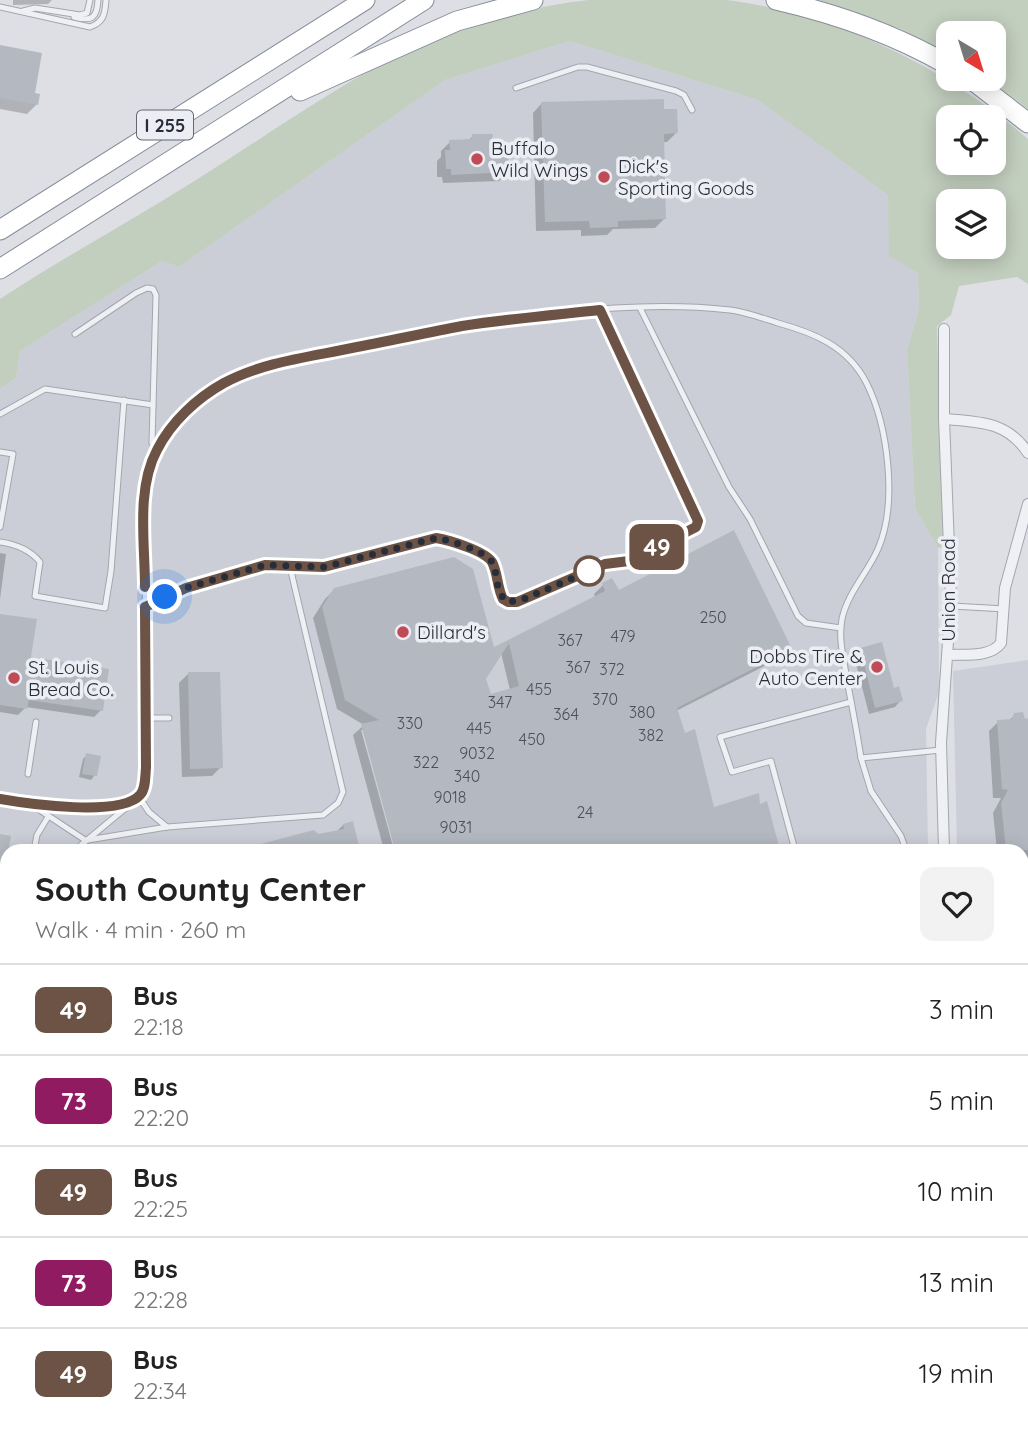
<!DOCTYPE html>
<html lang="en">
<head>
<meta charset="utf-8">
<style>
	:root { --surface:#fff; --page:#f2f2f2; --text:#222; --muted:#767676; --line:#e0e0e0 }
	body { margin:0; font-family:Quicksand,sans-serif; background:var(--page); color:var(--text); height:100vh; display:flex; flex-direction:column; font-size:26px; white-space:nowrap }
	* { box-sizing:border-box; margin:0 }
	p { font-size:23px; color:var(--muted) }
	.icon { flex:none; width:38px; height:38px; fill:none; stroke:currentColor; stroke-width:2; stroke-linecap:round; stroke-linejoin:round }
	.map { position:relative; flex:1; overflow:hidden }
	.side { position:absolute; left:0px; top:844px; width:1029px; height:590px; display:flex; flex-direction:column; background:var(--surface); border-radius:21px 21px 0 0; box-shadow:0 4px 18px #0003 }
	.side>* { flex:none }
	.badge { padding:0 14px; border-radius:10px; font-size:24px; line-height:46px }
	.needle { width:46px; rotate:142deg }
	.tools { position:absolute; left:936px; top:21px; display:grid; gap:14px }
	.tools a { display:grid; place-items:center; width:70px; height:70px; border-radius:14px; background:var(--surface); box-shadow:0 4px 18px #0003; font-size:35px }
	.you { position:absolute; width:35px; height:35px; margin:-18px; border:5px solid #fff; border-radius:50%; background:#1a73e8; box-shadow:0 0 0 10px #1a73e833 }
	.map>.badge { position:absolute; translate:-50% -50%; box-shadow:0 0 0 4px #fff }
	.round { display:grid; place-items:center; flex:none; width:74px; height:74px; border-radius:14px; background:var(--page) }
	.head { display:flex; align-items:center; justify-content:space-between; height:119px; padding:0 35px }
	h1 { font-size:33px; font-weight:800; line-height:52px }
	ul { padding:0; list-style:none }
	li { display:flex; align-items:center; gap:21px; height:91px; padding:0 35px; border-top:2px solid var(--line) }
	li div { flex:1 }
	li b { display:block; font-size:26px }
	li em { font-style:normal }
	li .badge { min-width:77px; font-weight:700; text-align:center }
	.map>svg:first-child { display:block }
	.built { fill:#cbced6 }
	.green { fill:#c2cebe; fill-rule:evenodd }
	.shadow { fill:#0003; fill-rule:evenodd }
	.building { fill:#b4b9c1; fill-rule:evenodd }
	.lines { fill:none; stroke-linecap:round; stroke-linejoin:round }
	.service-casing { stroke:#a3a6ae; stroke-width:7 }
	.minor-casing { stroke:#a3a6ae; stroke-width:12 }
	.primary-casing { stroke:#9da3b0; stroke-width:18 }
	.motorway-casing { stroke:#858c9a; stroke-width:21 }
	.service { stroke:#eff0f4; stroke-width:5 }
	.minor { stroke:#eff0f4; stroke-width:10 }
	.secondary { stroke:#fff; stroke-width:14 }
	.primary { stroke:#fff; stroke-width:16 }
	.motorway { stroke:#fff; stroke-width:19 }
	.line-casing { stroke:#fff; stroke-width:16 }
	.line { stroke:#6c5345; stroke-width:10 }
	.walk { stroke:#282d3a; stroke-width:7; stroke-dasharray:0 12.6 }
	.poi-dot { fill:#c04b56; stroke:#eceef3; stroke-width:2.5 }
	.stop-dot { fill:#fff; stroke:#6c5345; stroke-width:3.5 }
	.labels { text-anchor:middle; dominant-baseline:central; stroke-width:7; stroke-linejoin:round; paint-order:stroke }
	.number-label { font-size:16px; fill:#4b505c }
	.shield { fill:#eceef3; stroke:#636772; stroke-width:2 }
	.shield-label { font-size:18px; font-weight:bold; fill:#282d3a }
	.poi-label { font-size:19px; fill:#282d3a; stroke:#eceef3; text-anchor:start }
	.street-label { font-size:19px; fill:#282d3a; stroke:#eceef3 }
</style>
</head>
<body>
<div class="map">
<svg width="1028" height="1433" viewBox="0 0 1028 1433">
	<rect width="100%" height="100%" fill="#dddfe5"/>
	<g class="built">
		<path d="M570 41 758 100 888 195 890 256 918 272 919 309 907 349 915 508 938 548 939 692 926 729 928 850H7V1242H0V389L16 378 20 351 162 261 179 267 445 80Z"/>
		<path d="M1028 660V1221L1022 1222V850H957L953 671Z"/>
		<path d="M1028 1284V1433H987V1426H1022V1285Z"/>
		<path d="M0 1303H7V1426H157V1433H0Z"/>
	</g>
	<g class="green">
		<path d="M589 0C619 0 649 0 679 0 695 0 712 0 727 0 838 14 944 67 1028 139V284L1017 277 959 286 951 315 937 326 943 547 938 548 915 508 907 349 919 309 918 273 889 256 888 195 758 100 570 41 445 80 179 267 162 261 20 351 16 378 0 389V299C64 257 131 221 196 180 265 137 332 88 405 52 462 24 526 7 589 0ZM948 117H994V163H948ZM948 201H994V247H948Z"/>
		<path d="M818 0H1028V109L988 79H994V33H948V54L901 29Z"/>
	</g>
	<g class="shadow">
		<path d="M13 0H52L48 4 13 5Z"/>
		<path d="M0 47 33 95H38L36 105 27 114 0 109Z"/>
		<path d="M542 103 662 111 676 133 667 142H663L664 219 655 228 613 229 607 235 581 236V230L536 231 533 113Z"/>
		<path d="M473 136 498 144 508 172 499 181 443 183 442 177H437V161L441 157V151L450 142 468 141Z"/>
		<path d="M0 553 6 554 0 599Z"/>
		<path d="M603 585 618 592 790 649 780 658 676 711 712 809 759 806 765 804 777 850H397L365 730H361L394 850H384L353 735 364 725 337 709 313 618 325 599 335 589 492 650 595 597 594 594ZM501 653 510 690 490 696 484 679Z"/>
		<path d="M0 615 29 659 101 710 94 717 26 707 18 715 0 712Z"/>
		<path d="M861 650 901 700 895 707 869 714 854 656Z"/>
		<path d="M188 674 221 767 212 776 182 777 179 683Z"/>
		<path d="M1015 715 1028 720V898L1022 902V850H997L993 813 1001 798H993L989 731 998 722 1008 721Z"/>
		<path d="M87 755 95 775 91 780 79 777 83 759Z"/>
		<path d="M352 824 358 850H253L336 832 343 825Z"/>
		<path d="M0 836 7 847 27 850H7V870L0 873Z"/>
		<path d="M1022 1157 1028 1158V1195H1022Z"/>
		<rect x="0" y="1169" width="7" height="71"/>
		<path d="M1028 1317V1370L1022 1371V1318Z"/>
		<rect x="0" y="1350" width="7" height="48"/>
		<path d="M208 1426H230L231 1433H209Z"/>
		<rect x="675" y="1426" width="137" height="7"/>
		<path d="M1028 1429V1433H1017L1020 1430Z"/>
	</g>
	<g class="building">
		<path d="M0 45 42 53 35 93 40 94 38 105 0 98Z"/>
		<path d="M664 99V109H677L678 133 664 134 666 219 618 221V227L590 228 589 221 545 222 541 102Z"/>
		<path d="M472 134H493L492 139H499L500 142H508L509 172 451 175V169H446L445 150H450L449 140 472 139Z"/>
		<path d="M734 530 792 649 677 708 685 733 695 729 714 807 759 793 760 804 767 801 780 850H395L361 724 379 720 345 700 322 607 334 588 454 557 473 569 494 647 605 591 602 583 612 578 619 590ZM509 643 519 686 491 694 486 679Z"/>
		<path d="M0 614 37 619 31 657 109 669 103 711 29 700 27 709 0 705Z"/>
		<path d="M882 642 894 688 899 686 903 701 875 708 860 648Z"/>
		<path d="M188 672H220L223 768 190 769Z"/>
		<path d="M1023 712 1025 719 1028 718V850H1006L1001 803 1008 790 1002 789 997 720 1012 719 1014 713Z"/>
		<path d="M86 753 101 756 97 776 82 774Z"/>
		<path d="M353 821 360 850H250L249 847 314 830 318 834 344 829 343 824Z"/>
		<path d="M0 834 11 836 5 868H0Z"/>
	</g>
	<g class="lines">
		<g class="service-casing">
			<g id="service">
				<path d="M0 7 90 27C104 22 105 14 106 0"/>
				<path d="M23 11 35 8 80 15 87 13 90 0"/>
				<path d="M74 17C92 22 97 18 98 0"/>
				<path d="M516 88 578 67H587L676 91 684 95 692 110"/>
				<path d="M640 308 729 487 750 519 798 616 806 623 841 628"/>
				<path d="M75 334 136 293 147 288 153 289 156 295 152 443 156 451"/>
				<path d="M0 414 45 389 153 405"/>
				<path d="M0 452 13 454 0 527"/>
				<path d="M0 542C15 544 30 550 40 562L35 596 105 608 111 571 124 400"/>
				<path d="M952 606 1005 609"/>
				<path d="M145 607 186 588 265 564 290 567H324L436 538C448 540 485 551 492 562 498 573 497 588 503 599L508 602H517L605 564 629 561 696 527 698 521 600 310"/>
				<path d="M144 718H169"/>
				<path d="M861 758 871 791 901 836 906 850"/>
				<path d="M28 774 36 722"/>
				<path d="M139 797 149 812 167 827"/>
				<path d="M0 799 32 805 107 807 135 799"/>
				<path d="M32 805 85 840"/>
				<path d="M88 840 167 827 323 815 338 803 343 792 290 567"/>
				<path d="M34 850 37 835 48 817"/>
				<path d="M75 850 139 797 143 791 146 768 145 504C146 494 146 484 148 474 158 435 190 401 225 383 277 356 340 351 396 340 503 319 621 298 730 310 746 312 762 318 778 323 814 333 847 346 866 382 888 425 898 503 878 549 868 572 847 594 842 619 838 639 844 660 847 680 852 706 857 732 861 758L941 750"/>
				<path d="M795 850 771 761 732 772 720 737 851 702"/>
				<path d="M1022 937 1028 936"/>
				<path d="M1022 942H1028"/>
				<path d="M3 961 7 935"/>
				<path d="M1022 973 1028 972"/>
				<path d="M1022 979H1028"/>
				<path d="M1022 1029 1024 1135H1022"/>
				<path d="M1022 1205H1028"/>
				<path d="M1022 1304 1028 1302"/>
				<path d="M0 1321H7"/>
				<path d="M1022 1377 1028 1376"/>
				<path d="M0 1394H7"/>
				<path d="M1022 1407 1028 1406"/>
				<path d="M147 1426V1433"/>
				<path d="M390 1426V1433"/>
				<path d="M415 1426V1433"/>
				<path d="M438 1426V1433"/>
				<path d="M466 1426 467 1433"/>
				<path d="M499 1426V1433"/>
				<path d="M536 1426V1433"/>
				<path d="M576 1426V1433"/>
				<path d="M616 1426 617 1433"/>
				<path d="M997 1426 998 1433"/>
			</g>
		</g>
		<g class="minor-casing">
			<g id="minor">
				<path d="M944 419C979 422 1007 421 1028 453"/>
				<path d="M948 655C965 654 990 658 1001 643L1005 588 1028 504"/>
				<path d="M944 850 941 743 951 598 944 419V329"/>
				<path d="M264 1426V1433"/>
				<path d="M644 1426V1433"/>
			</g>
		</g>
		<g class="primary-casing">
			<g id="primary">
				<path d="M1022 1236 1028 1235"/>
				<path d="M0 1256H7"/>
				<path d="M1022 1259 1028 1258"/>
				<path d="M0 1284H7"/>
			</g>
		</g>
		<g class="motorway-casing">
			<g id="motorway">
				<path d="M776 0C837 14 894 34 948 65"/>
				<path d="M971 79 1028 123"/>
				<path d="M300 91 457 21 533 0"/>
				<path d="M0 230 365 0"/>
				<path d="M0 269 424 0"/>
			</g>
		</g>
		<use href="#service" class="service"/>
		<use href="#minor" class="minor"/>
		<g class="secondary">
			<path d="M937 1433V1426"/>
			<path d="M957 1433V1426"/>
		</g>
		<use href="#primary" class="primary"/>
		<use href="#motorway" class="motorway"/>
	</g>
	<g class="lines">
		<g class="line-casing">
			<path id="line" d="M0 799C28 804 121 817 140 795 146 789 145 776 146 768L145 607 186 588 265 565 324 567 436 538C449 540 485 551 492 562 498 573 497 588 503 599L508 602H517L605 564 629 561 696 527 698 521 600 310C554 315 507 319 462 326 425 333 389 341 352 348 309 357 263 362 224 383 197 398 171 422 157 450 136 489 145 544 145 587"/>
		</g>
		<use href="#line" class="line"/>
		<path class="walk" d="M165 597 186 588 265 565 324 567 436 538C449 540 485 551 492 562 499 575 494 593 508 602L524 599 589 571"/>
	</g>
	<g class="poi-dot">
		<circle cx="477" cy="159" r="7"/>
		<circle cx="604" cy="177" r="7"/>
		<circle cx="403" cy="632" r="7"/>
		<circle cx="877" cy="667" r="7"/>
		<circle cx="14" cy="678" r="7"/>
	</g>
	<circle class="stop-dot" cx="589" cy="571" r="14"/>
	<g class="labels">
		<g class="number-label">
			<text x="713" y="617">250</text>
			<text x="623" y="636">479</text>
			<text x="570" y="640">367</text>
			<text x="578" y="667">367</text>
			<text x="612" y="669">372</text>
			<text x="539" y="689">455</text>
			<text x="605" y="699">370</text>
			<text x="500" y="702">347</text>
			<text x="642" y="712">380</text>
			<text x="566" y="714">364</text>
			<text x="410" y="723">330</text>
			<text x="479" y="728">445</text>
			<text x="651" y="735">382</text>
			<text x="532" y="739">450</text>
			<text x="477" y="753">9032</text>
			<text x="426" y="762">322</text>
			<text x="467" y="776">340</text>
			<text x="450" y="797">9018</text>
			<text x="585" y="812">24</text>
			<text x="456" y="827">9031</text>
		</g>
		<rect class="shield" x="137" y="110.5" width="56" height="29" rx="5"/>
		<g class="shield-label">
			<text x="165" y="125">I 255</text>
		</g>
		<g class="poi-label">
			<text x="491" y="148">Buffalo<tspan x="491" dy="22">Wild Wings</tspan></text>
			<text x="618" y="166">Dick's<tspan x="618" dy="22">Sporting Goods</tspan></text>
			<text x="417" y="632">Dillard's</text>
			<text x="863" y="656" text-anchor="end">Dobbs Tire &amp;<tspan x="863" dy="22">Auto Center</tspan></text>
			<text x="28" y="667">St. Louis<tspan x="28" dy="22">Bread Co.</tspan></text>
		</g>
		<g class="street-label">
			<text transform="translate(948 590) rotate(-90)">Union Road</text>
		</g>
	</g>
</svg>
<div class="tools">
<a><svg class="needle" viewBox="-14 -14 28 28"><path d="M0-13l5 13h-10z" fill="#e53935"/><path d="M0 13l5-13h-10z" fill="#767676"/></svg></a>
<a><svg class="icon" aria-label="locate" viewBox="0 0 24 24"><circle cx="12" cy="12" r="6"/><path d="M12 2v4M12 18v4M2 12h4M18 12h4"/></svg></a>
<a><svg class="icon" aria-label="layers" viewBox="0 0 24 24"><path d="M12 4l9 5-9 5-9-5zM3 14l9 5 9-5"/></svg></a>
</div>
<div class="you" style="left:165px;top:597px"></div>
<b class="badge" style="left:657px;top:547px;background:#6c5345;color:#fff">49</b>
<section class="side">
<div class="head"><div><h1>South County Center</h1><p>Walk · 4 min · 260 m</p></div><a class="round"><svg class="icon" aria-label="heart" viewBox="0 0 24 24"><path d="M12 20l-8-8c-3-5 5-10 8-4 3-6 11-1 8 4z"/></svg></a></div>
<ul>
<li><span class="badge" style="background:#6c5345;color:#fff">49</span><div><b>Bus</b><p>22:18</p></div><em>3 min</em></li>
<li><span class="badge" style="background:#901b61;color:#fff">73</span><div><b>Bus</b><p>22:20</p></div><em>5 min</em></li>
<li><span class="badge" style="background:#6c5345;color:#fff">49</span><div><b>Bus</b><p>22:25</p></div><em>10 min</em></li>
<li><span class="badge" style="background:#901b61;color:#fff">73</span><div><b>Bus</b><p>22:28</p></div><em>13 min</em></li>
<li><span class="badge" style="background:#6c5345;color:#fff">49</span><div><b>Bus</b><p>22:34</p></div><em>19 min</em></li>
</ul>
</section>
</div>
</body>
</html>
